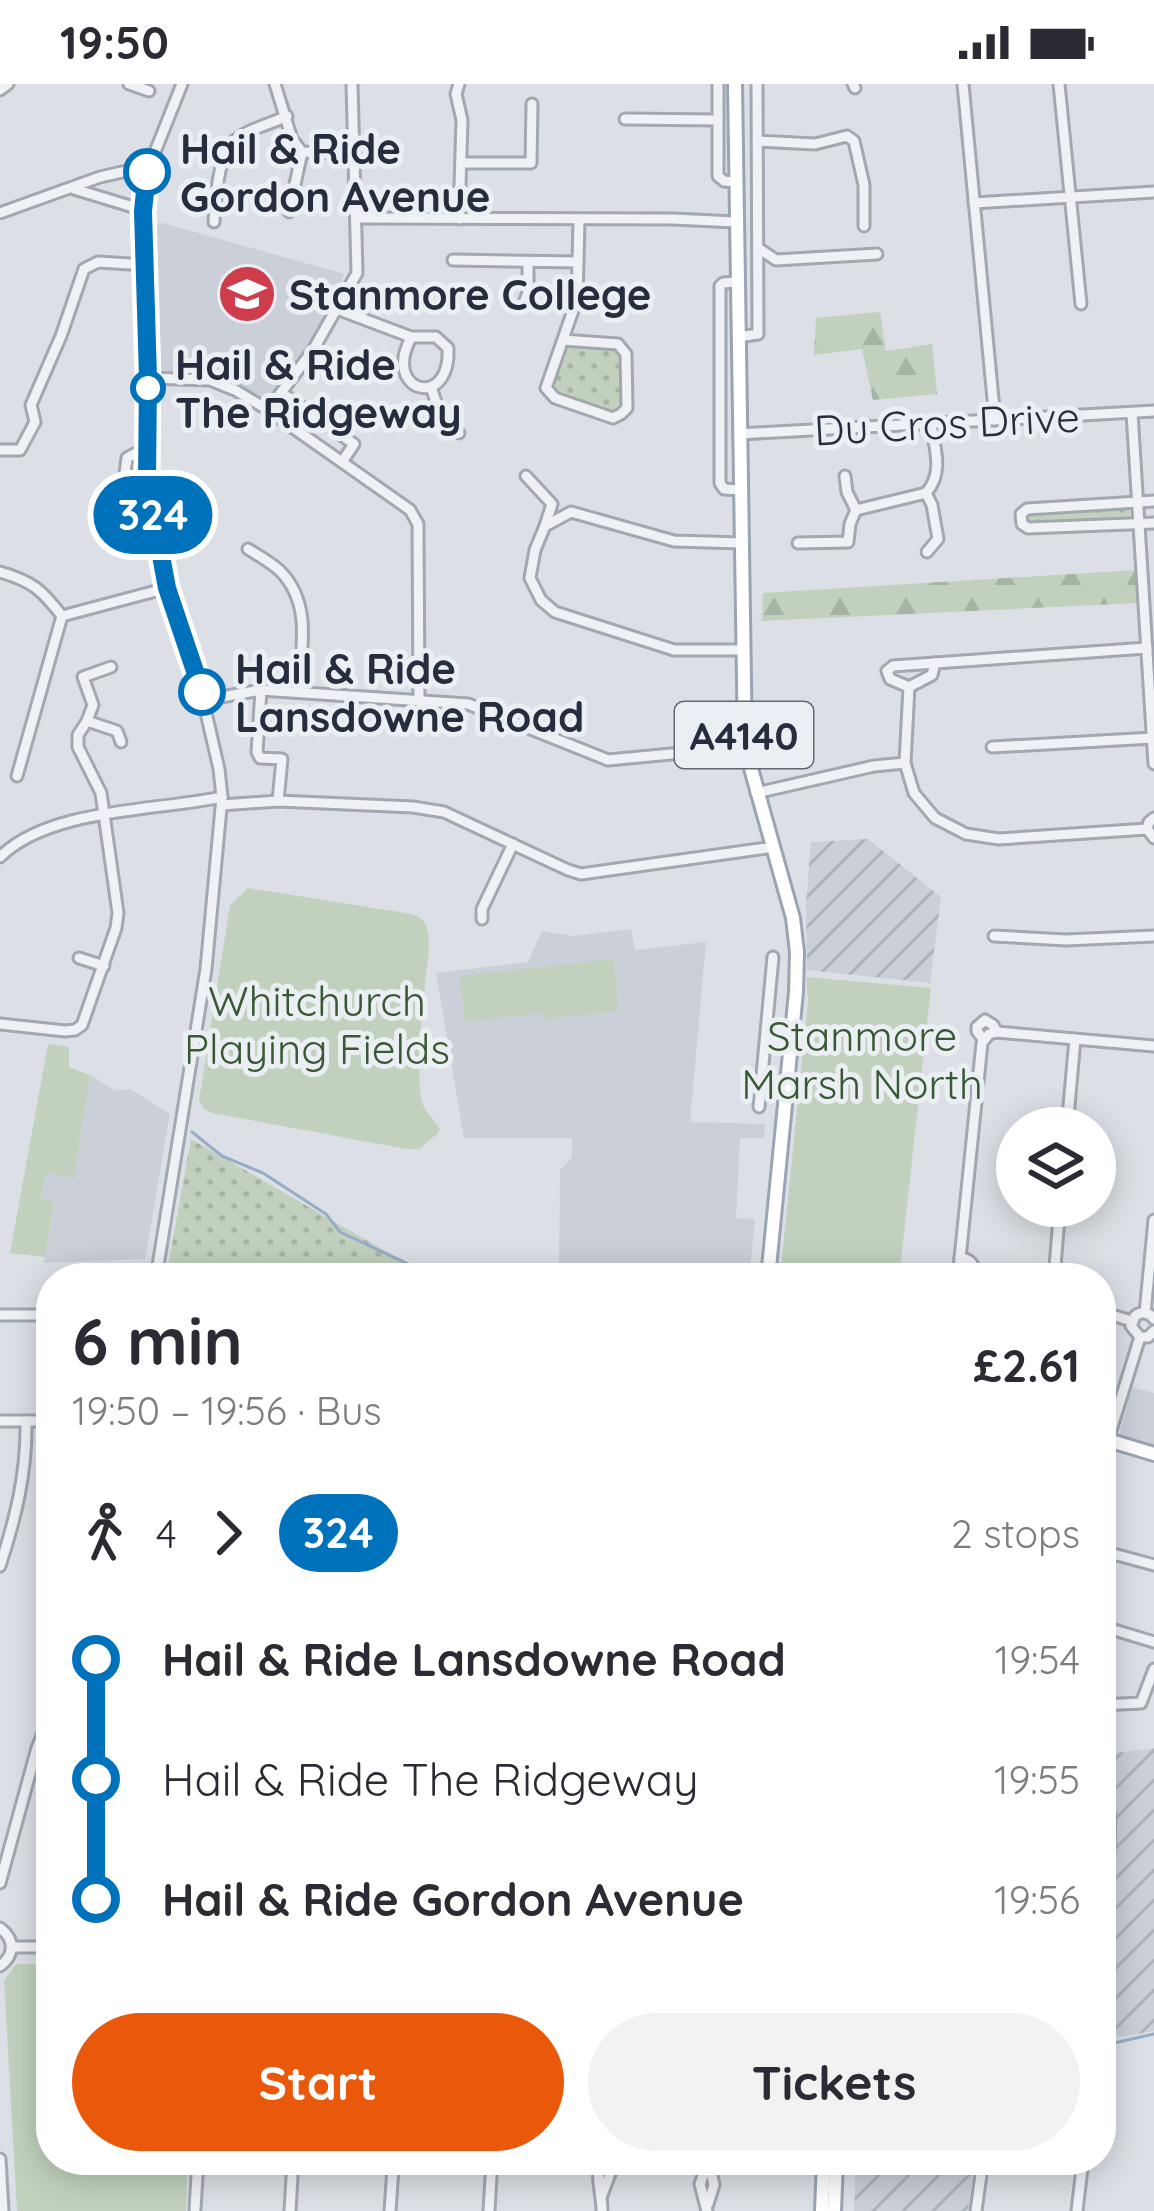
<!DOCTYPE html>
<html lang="en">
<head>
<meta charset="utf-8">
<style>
	:root { --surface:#fff; --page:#f2f2f3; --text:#2b2b33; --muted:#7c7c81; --accent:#ea580c }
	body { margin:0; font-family:Quicksand,sans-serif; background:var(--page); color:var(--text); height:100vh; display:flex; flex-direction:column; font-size:45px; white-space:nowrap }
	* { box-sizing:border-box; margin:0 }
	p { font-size:39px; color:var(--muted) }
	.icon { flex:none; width:66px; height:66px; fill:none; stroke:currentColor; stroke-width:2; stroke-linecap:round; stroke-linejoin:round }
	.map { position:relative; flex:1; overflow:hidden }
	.sheet { position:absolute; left:36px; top:1179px; width:1080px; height:912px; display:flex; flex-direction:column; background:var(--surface); border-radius:48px; box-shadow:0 6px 30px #0003 }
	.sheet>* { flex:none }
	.badge { padding:0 24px; border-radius:39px; font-size:42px; line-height:78px }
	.tools { position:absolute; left:996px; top:1023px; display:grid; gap:24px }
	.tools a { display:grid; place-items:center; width:120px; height:120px; border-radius:50%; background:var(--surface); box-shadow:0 6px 30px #0003; font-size:60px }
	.map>.badge { position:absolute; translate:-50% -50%; box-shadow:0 0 0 6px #fff }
	.legs { display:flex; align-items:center; gap:18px; height:132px; padding:0 36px; font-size:39px }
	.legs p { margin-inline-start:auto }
	.overview { display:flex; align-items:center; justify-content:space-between; height:204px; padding:0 36px }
	h1 { font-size:66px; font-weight:700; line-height:90px }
	.primary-button { display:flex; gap:24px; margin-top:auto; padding:24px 36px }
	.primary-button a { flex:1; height:138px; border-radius:72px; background:var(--accent); color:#fff; font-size:48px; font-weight:700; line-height:138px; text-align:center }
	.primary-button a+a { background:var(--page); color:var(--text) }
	ul { padding:0 36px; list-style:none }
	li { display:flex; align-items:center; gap:42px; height:120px; font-size:45px }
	li i { display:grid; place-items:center; width:18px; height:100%; margin:0 15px; background:currentColor }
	li i::after { content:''; width:30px; height:30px; margin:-15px; border:9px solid; border-radius:50%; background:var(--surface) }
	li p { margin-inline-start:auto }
	li:first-child i { background:linear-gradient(#0000 50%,currentColor 0) }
	li:last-child i { background:linear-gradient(currentColor 50%,#0000 0) }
	.status { display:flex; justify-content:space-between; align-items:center; height:84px; padding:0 60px; background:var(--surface); direction:ltr }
	.status svg { height:33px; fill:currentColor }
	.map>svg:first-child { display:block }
	.built { fill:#cacfd8 }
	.industrial { fill:url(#industrial-furrows) }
	.grass { fill:url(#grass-dots) }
	.forest { fill:url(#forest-firs) }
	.green { fill:#c1d1bd }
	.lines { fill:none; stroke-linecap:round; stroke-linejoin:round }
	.stream { stroke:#96acc8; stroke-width:3 }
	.minor-casing { stroke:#a2a7b0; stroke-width:15 }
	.major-casing { stroke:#9ba4b2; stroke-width:18 }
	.minor { stroke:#eff1f5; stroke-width:9 }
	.major { stroke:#fff; stroke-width:12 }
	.line-1-casing { stroke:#fff; stroke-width:27 }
	.line-1 { stroke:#0072bc; stroke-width:18 }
	.stop-1-dot { fill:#fff; stroke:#0072bc; stroke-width:6 }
	.labels { text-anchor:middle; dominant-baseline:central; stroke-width:10; stroke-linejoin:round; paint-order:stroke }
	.shield { fill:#ebeff4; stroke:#616774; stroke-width:3 }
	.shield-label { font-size:39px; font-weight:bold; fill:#262d3d }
	.stop-label { font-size:42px; font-weight:bold; fill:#262d3d; stroke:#ebeff4; text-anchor:start }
	.poi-label { font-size:42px; font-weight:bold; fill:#262d3d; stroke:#ebeff4; text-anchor:start }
	.street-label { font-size:42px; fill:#262d3d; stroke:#ebeff4 }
	.park-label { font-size:42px; fill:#385933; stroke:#ebeff4 }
</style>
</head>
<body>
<div class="status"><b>19:50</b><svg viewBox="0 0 49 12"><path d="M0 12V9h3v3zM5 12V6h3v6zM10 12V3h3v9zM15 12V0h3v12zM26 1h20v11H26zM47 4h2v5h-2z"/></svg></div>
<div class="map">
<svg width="1154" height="2127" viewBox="0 0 1154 2127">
	<defs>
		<pattern id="industrial-furrows" width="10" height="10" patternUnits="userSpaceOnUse" patternTransform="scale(3)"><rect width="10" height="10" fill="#cacfd8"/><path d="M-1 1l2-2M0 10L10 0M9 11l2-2" fill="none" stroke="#adb2ba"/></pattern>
		<pattern id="grass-dots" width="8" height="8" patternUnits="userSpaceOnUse" patternTransform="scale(3)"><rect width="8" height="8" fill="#c1d1bd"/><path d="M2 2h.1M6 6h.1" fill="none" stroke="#a6b4a3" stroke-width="1.8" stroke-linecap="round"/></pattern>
		<pattern id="forest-firs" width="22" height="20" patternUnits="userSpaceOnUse" patternTransform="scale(3)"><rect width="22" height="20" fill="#c1d1bd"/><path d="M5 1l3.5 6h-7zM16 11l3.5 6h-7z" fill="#a6b4a3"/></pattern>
	</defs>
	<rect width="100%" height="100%" fill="#dce0e6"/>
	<g class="built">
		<path d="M163 139 344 190 331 230 266 320 217 294 156 291 157 140Z"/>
		<path d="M631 845 635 866 706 858 690 1038 765 1040 764 1054H740L736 1134 755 1135 749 1194H559L560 1086 572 1073V1054H464L436 889 528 878 542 847 573 852Z"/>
		<path d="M90 991 116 1007 130 1005 170 1030 145 1175 44 1179 54 1119 41 1116 46 1087 74 1093Z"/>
		<path d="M1132 1303 1154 1309V1364L1119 1353Z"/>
	</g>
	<g class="industrial">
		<path d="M868 755 941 813 930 899 807 886 806 822 811 758Z"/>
		<path d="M1154 1664V1947L1120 1953 1101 1952V1671Z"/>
		<path d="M856 2076H975L968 2127H854Z"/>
	</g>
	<g class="grass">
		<path d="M564 261 615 262 623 271V322L614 330 558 312 551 301Z"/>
		<path d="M1130 422V436L1026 440V428Z"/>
		<path d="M191 1055 432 1194H166Z"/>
	</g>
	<g class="forest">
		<path d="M880 228 886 267 932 260 937 310 873 316 862 265 814 271 816 234Z"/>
		<path d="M1136 486 1138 519 762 537 763 509Z"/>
	</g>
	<g class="green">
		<path d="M248 804 412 830C420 834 422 833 426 842 432 858 427 882 425 899 422 937 416 976 421 1014 423 1028 434 1033 440 1046 434 1054 427 1057 420 1065H406L213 1029 204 1025 199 1017 230 821Z"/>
		<path d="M613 875 618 927 543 935 541 929 465 938 460 892Z"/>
		<path d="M806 893 931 904 899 1194H780L808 917Z"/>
		<path d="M48 960 69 963V983L90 991 74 1094 46 1088 41 1115 54 1118 45 1173 10 1169Z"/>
		<path d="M16 1880H51V2076H188L186 2127H17L4 1896Z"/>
	</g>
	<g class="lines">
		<g class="stream">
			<path d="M192 1048 222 1072 263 1089 326 1130 340 1148 438 1194"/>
			<path d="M1101 1962 1154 1950"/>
		</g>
		<g class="minor-casing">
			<g id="minor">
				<path d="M129 0 149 7"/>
				<path d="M275 0 292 55 302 68 355 70"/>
				<path d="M718 0V92L724 97 735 98"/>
				<path d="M853 0 855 4"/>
				<path d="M963 0 995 336"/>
				<path d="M1059 0 1081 220"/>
				<path d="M0 6 8 0"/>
				<path d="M625 35 718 36"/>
				<path d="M758 57 815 60 847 52 854 57 864 101V142"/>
				<path d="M461 79H531L532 20"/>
				<path d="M74 105 143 126"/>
				<path d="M974 119 1154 108"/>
				<path d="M289 128 302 68"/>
				<path d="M0 129 100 93 131 86 147 88"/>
				<path d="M356 134 673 135 736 138"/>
				<path d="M459 135 462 36 456 10 459 0"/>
				<path d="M214 138C215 119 218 73 232 59 244 46 271 40 287 32"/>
				<path d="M758 164 776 176 877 170"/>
				<path d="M453 176 578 178 577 215 546 304 555 314 613 334 621 330 627 324 626 270 618 260 563 256"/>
				<path d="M578 178 579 136"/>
				<path d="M736 198 723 199 720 202V399L724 405 741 406"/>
				<path d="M523 221 528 209V178"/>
				<path d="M337 225 411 253H436L448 264C451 319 398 312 404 273 405 266 408 260 411 253"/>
				<path d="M738 253 758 250 757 0"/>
				<path d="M148 294 210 296 235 306 268 326 410 426 418 440 419 617"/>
				<path d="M431 303 444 342 459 349"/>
				<path d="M282 309 354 360 342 378"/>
				<path d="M268 326 313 266 357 189 352 0"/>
				<path d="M1132 329 1154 680"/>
				<path d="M739 350 1154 327"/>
				<path d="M147 363 127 374 125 389 149 409"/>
				<path d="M0 366H20L35 338 31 321 61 252 84 185 98 178 146 181"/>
				<path d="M526 392 552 420 545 442"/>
				<path d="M926 409 932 421 938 455 927 468"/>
				<path d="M1154 417 1027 425 1021 430 1022 440 1028 444 1154 439"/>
				<path d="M856 426 926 409C944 389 935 365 931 340"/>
				<path d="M742 459 674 457 571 428 545 442 535 466 530 494 541 516 555 528 674 566H742"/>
				<path d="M798 459 848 458 850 440 856 426 847 408 845 392"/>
				<path d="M248 465C259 472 272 479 280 487 313 520 301 567 298 608"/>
				<path d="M0 488C32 497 42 506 62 532"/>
				<path d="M62 532 167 504"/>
				<path d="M1147 564 935 579 932 591 909 603 905 679 914 709 935 734 966 750 999 755 1147 745"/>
				<path d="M909 603 890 595 887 587 893 582 935 579"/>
				<path d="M261 606 257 668 260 674 282 675 278 717"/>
				<path d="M204 616 261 606 468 620 608 676 745 663"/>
				<path d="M87 637 117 647 121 658"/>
				<path d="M992 663 1153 654"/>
				<path d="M17 692 62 532"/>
				<path d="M756 709 874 682 905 679"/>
				<path d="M222 721 278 717 413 723 444 728 568 786 581 790 774 763"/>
				<path d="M1154 734 1149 738 1147 745 1154 754"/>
				<path d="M0 773C49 724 157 727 222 713"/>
				<path d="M482 835V825L513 760"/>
				<path d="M994 852 1066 856 1154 852"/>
				<path d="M79 874 104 882"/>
				<path d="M0 940 65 947 75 946 82 941 116 844 118 829 101 709 78 663V651L87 637 93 621 83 593 111 583"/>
				<path d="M983 955 977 947V943L985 936 993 941 997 948 1154 962"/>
				<path d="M759 1023 773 873"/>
				<path d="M1067 1044 1075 955"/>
				<path d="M960 1173C972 1176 978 1183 970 1194"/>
				<path d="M974 1189 991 1194"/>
				<path d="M156 1194 206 885 222 713 219 685 198 594 167 504 147 396 148 294 143 126 147 88 182 0"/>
				<path d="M958 1194 982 959 989 950 997 948"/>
				<path d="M1054 1194 1060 1122"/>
				<path d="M1101 1228 1132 1237"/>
				<path d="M1145 1229 1154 1136"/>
				<path d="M0 1231H51"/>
				<path d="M1154 1235C1149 1228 1142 1227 1135 1232L1131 1242 1140 1253H1148L1154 1247"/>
				<path d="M0 1337H51"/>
				<path d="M1108 1356 1140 1253"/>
				<path d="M1101 1469 1117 1471 1154 1481"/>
				<path d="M0 1482C16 1433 27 1388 26 1337"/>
				<path d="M1101 1542 1154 1558"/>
				<path d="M1101 1621 1141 1619 1154 1585"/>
				<path d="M1101 1722 1110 1731 1107 1826"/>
				<path d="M0 1799 37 1664 51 1630"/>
				<path d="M0 1844C15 1855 15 1871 0 1882"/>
				<path d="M12 1863H51"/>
				<path d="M0 2075 3 2127"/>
				<path d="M601 2076C595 2092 602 2110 602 2127"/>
				<path d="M602 2111 611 2087 607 2076"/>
				<path d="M708 2120 714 2101 709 2079"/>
				<path d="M195 2125 198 2076"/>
				<path d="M290 2127 293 2076"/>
				<path d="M390 2127 393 2084 399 2076"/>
				<path d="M489 2127 492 2076"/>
				<path d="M707 2127 700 2100 709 2076"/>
				<path d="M976 2127 983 2076"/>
				<path d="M1077 2127 1083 2076"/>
			</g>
		</g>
		<g class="major-casing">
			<g id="major">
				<path d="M735 0 745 663 793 834 797 868 796 908 768 1194"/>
				<path d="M1101 1354 1154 1370"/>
				<path d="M822 2127 824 2076"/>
				<path d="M834 2127 836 2076"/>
			</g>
		</g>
		<use href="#minor" class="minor"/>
		<use href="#major" class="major"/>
	</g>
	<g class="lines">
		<g class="line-1-casing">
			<path id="line-1" d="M147 88 143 127 148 294 147 396 167 504 202 608"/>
		</g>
		<use href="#line-1" class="line-1"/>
	</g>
	<defs>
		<g id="university-disc" transform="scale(3)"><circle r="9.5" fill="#cf3d4d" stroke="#ebeff4"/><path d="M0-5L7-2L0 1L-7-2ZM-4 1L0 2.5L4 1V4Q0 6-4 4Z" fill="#fff"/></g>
	</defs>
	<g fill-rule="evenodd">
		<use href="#university-disc" x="247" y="210"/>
	</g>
	<g class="stop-1-dot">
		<circle cx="147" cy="88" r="21"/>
		<circle cx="148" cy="304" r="15"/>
		<circle cx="202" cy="608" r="21"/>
	</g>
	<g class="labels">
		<rect class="shield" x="675" y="618" width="138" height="66" rx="9"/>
		<g class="shield-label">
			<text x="744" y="651">A4140</text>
		</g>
		<g class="stop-label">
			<text x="180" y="64">Hail &amp; Ride<tspan x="180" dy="48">Gordon Avenue</tspan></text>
			<text x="175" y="280">Hail &amp; Ride<tspan x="175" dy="48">The Ridgeway</tspan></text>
			<text x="235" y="584">Hail &amp; Ride<tspan x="235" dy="48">Lansdowne Road</tspan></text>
		</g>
		<g class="poi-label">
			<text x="289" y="210">Stanmore College</text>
		</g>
		<g class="street-label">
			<text transform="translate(947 339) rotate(-3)">Du Cros Drive</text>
		</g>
		<g class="park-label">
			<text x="317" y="916">Whitchurch<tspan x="317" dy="48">Playing Fields</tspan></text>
			<text x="862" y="951">Stanmore<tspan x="862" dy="48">Marsh North</tspan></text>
		</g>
	</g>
</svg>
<div class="tools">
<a><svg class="icon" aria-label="layers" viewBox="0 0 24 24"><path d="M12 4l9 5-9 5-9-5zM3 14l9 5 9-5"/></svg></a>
</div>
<b class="badge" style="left:153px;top:431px;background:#0072bc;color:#fff">324</b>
<section class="sheet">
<div class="overview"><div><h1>6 min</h1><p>19:50 – 19:56 · Bus</p></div><b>£2.61</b></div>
<div class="legs"><svg class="icon" aria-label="walk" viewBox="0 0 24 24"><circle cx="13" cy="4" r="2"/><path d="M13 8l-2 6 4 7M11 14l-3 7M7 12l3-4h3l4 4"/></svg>4<svg class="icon" aria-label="forward" viewBox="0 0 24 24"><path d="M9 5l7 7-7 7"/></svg><b class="badge" style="background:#0072bc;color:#fff">324</b><p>2 stops</p></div>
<ul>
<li><i style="color:#0072bc"></i><b>Hail &amp; Ride Lansdowne Road</b><p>19:54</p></li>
<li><i style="color:#0072bc"></i><span>Hail &amp; Ride The Ridgeway</span><p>19:55</p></li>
<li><i style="color:#0072bc"></i><b>Hail &amp; Ride Gordon Avenue</b><p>19:56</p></li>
</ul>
<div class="primary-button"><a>Start</a><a>Tickets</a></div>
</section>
</div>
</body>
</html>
